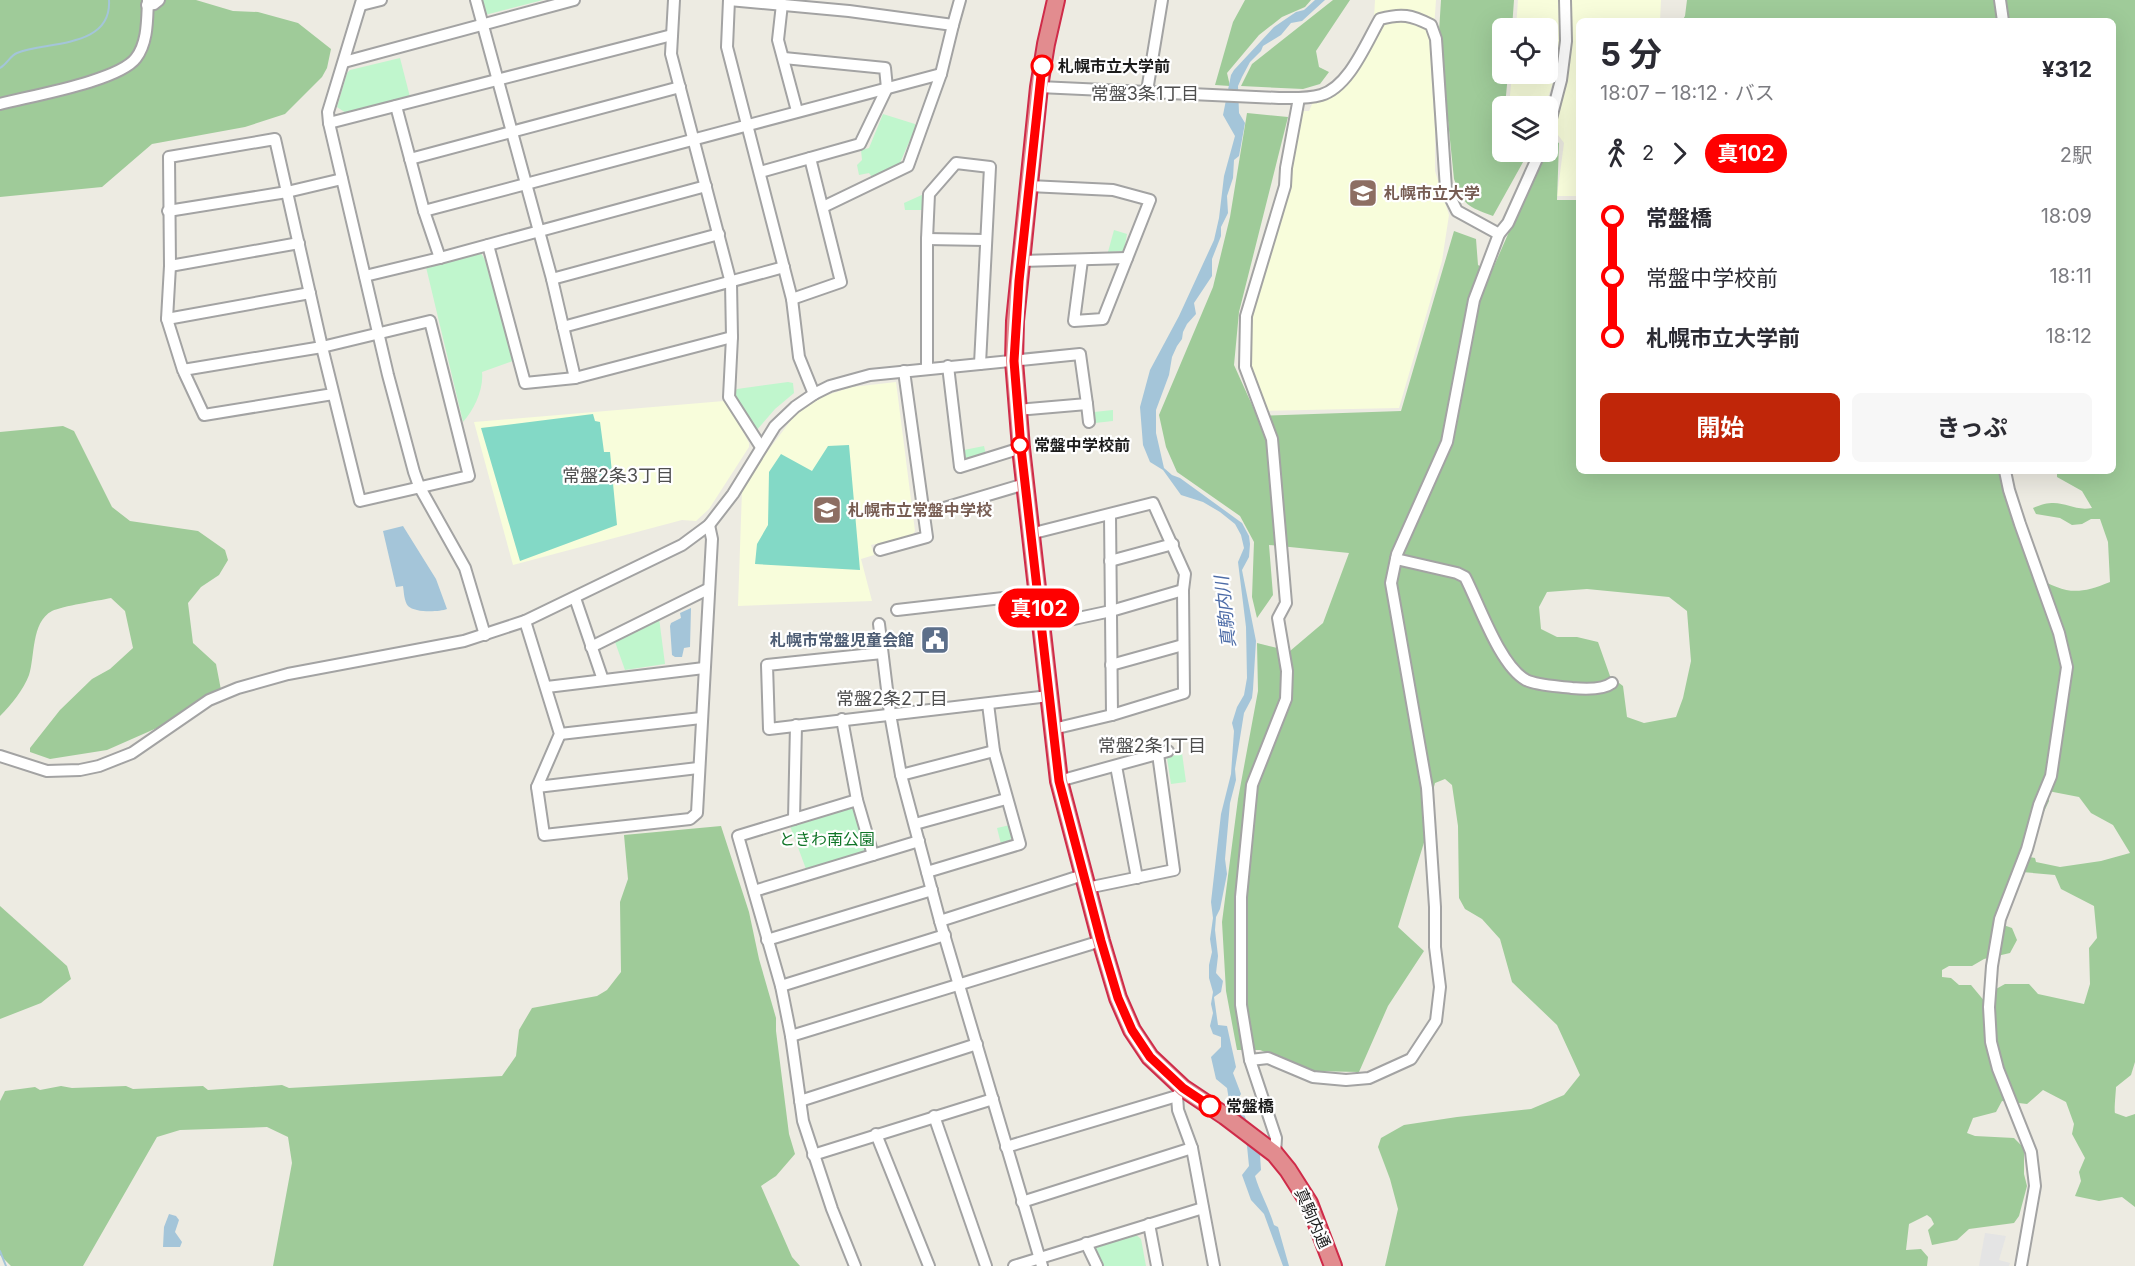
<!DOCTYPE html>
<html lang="ja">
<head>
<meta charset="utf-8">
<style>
	:root { --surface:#fff; --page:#f7f7f7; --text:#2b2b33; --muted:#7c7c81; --accent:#c02609 }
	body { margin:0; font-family:Inter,"Noto Sans JP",sans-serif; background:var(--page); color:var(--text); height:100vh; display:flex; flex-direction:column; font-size:22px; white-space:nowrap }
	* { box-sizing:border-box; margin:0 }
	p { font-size:20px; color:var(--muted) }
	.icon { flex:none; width:33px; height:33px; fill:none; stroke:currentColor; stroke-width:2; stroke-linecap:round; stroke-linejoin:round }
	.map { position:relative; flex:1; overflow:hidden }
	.panel { position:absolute; left:1576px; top:18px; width:540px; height:456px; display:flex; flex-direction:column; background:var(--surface); border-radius:9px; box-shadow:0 6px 24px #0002 }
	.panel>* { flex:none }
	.badge { padding:0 12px; border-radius:20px; font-size:21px; line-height:39px }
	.fabs { position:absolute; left:1492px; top:18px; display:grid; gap:12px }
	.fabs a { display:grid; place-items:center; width:66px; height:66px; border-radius:9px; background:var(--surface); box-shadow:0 6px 24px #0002; font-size:30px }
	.map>.badge { position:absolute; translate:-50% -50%; box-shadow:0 0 0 3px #fff }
	.legs { display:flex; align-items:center; gap:9px; height:66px; padding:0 24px; font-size:20px }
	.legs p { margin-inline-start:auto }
	.overview { display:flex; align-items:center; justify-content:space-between; height:102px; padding:0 24px }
	h1 { font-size:33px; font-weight:700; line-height:45px }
	.primary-button { display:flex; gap:12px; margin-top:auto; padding:12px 24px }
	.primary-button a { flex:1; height:69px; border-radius:9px; background:var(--accent); color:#fff; font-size:24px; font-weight:700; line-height:69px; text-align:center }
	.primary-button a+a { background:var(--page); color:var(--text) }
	ul { padding:0 24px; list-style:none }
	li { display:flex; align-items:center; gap:21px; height:60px; font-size:22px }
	li i { display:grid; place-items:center; width:9px; height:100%; margin:0 8px; background:currentColor }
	li i::after { content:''; width:15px; height:15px; margin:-8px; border:4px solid; border-radius:50%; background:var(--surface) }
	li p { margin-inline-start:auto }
	li:first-child i { background:linear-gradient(#0000 50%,currentColor 0) }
	li:last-child i { background:linear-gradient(currentColor 50%,#0000 0) }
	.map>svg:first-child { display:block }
	.education { fill:#f8fddb }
	.forest { fill:#9fcb99; fill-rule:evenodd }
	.park { fill:#c0f6cd }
	.pitch { fill:#83d9c6 }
	.parking { fill:#e4e4e4 }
	.water { fill:#a4c5d9 }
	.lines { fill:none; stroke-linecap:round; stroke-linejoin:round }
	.stream { stroke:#a4c5d9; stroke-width:2 }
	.minor-casing { stroke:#a3a3a3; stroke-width:14 }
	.highway-casing { stroke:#cf2b49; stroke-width:20 }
	.minor { stroke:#fff; stroke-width:10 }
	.highway { stroke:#e28c8f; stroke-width:16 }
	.line-1-casing { stroke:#fff; stroke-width:14 }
	.line-1 { stroke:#f00; stroke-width:9 }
	.stop-1-dot { fill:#fff; stroke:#f00; stroke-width:3 }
	.labels { text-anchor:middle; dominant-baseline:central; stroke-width:4.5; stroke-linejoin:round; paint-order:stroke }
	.stop-label { font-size:16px; font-weight:bold; fill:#1c1c1c; stroke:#fff; text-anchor:start }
	.education-label { font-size:16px; font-weight:bold; fill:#785e54; stroke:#fff; text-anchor:start }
	.service-label { font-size:16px; font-weight:bold; fill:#4e5e75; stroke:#fff; text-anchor:end }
	.park-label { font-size:16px; fill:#107528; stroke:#fff }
	.street-label { font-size:16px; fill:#1c1c1c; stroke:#fff }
	.neighbourhood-label { font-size:18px; fill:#4f4f4f; stroke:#fff }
	.water-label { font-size:18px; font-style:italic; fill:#4d6ca7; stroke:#fff }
</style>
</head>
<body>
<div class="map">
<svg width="2135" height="1266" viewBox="0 0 2135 1266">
	<rect width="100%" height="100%" fill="#edebe2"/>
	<g class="education">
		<path d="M1375 0H1436L1431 70 1435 129V171L1449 215 1442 261 1399 408 1264 411 1249 364 1250 317 1302 111H1309L1313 102 1333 96 1360 62 1373 37Z"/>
		<path d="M1518 0H1562L1561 59 1545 106H1509L1512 74H1548V28H1516Z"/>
		<path d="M1570 0H1661L1660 21H1580L1579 196H1557L1564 143 1552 127 1567 85 1571 26Z"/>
		<path d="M896 382 915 531 912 536 871 545 874 555 861 559 872 601 738 606 742 490 754 469 795 415 824 396 852 387Z"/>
		<path d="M724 401 728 404 749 443V447L709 509 696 521 682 520 513 565 474 422Z"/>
	</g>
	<g class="forest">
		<path d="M0 0H196L233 11 258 12 298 23 331 49 327 68 322 77 285 114 245 127 152 144 102 187 0 197Z"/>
		<path d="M1245 0H1311L1305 7 1282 17 1259 35 1227 73 1230 86 1215 85 1233 22Z"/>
		<path d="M1333 0H1350L1316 51 1319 67 1329 72 1320 84 1303 89 1241 86 1252 64Z"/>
		<path d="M1441 0H1514L1512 28H1503V74H1508L1505 106H1503L1501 151 1527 155 1493 216C1467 206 1464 206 1454 179L1439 32Z"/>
		<path d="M1687 0H2135V1062L2131 1075 2116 1087C2116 1090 2114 1111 2115 1113L2126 1117 2135 1114V1207L2122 1197 2099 1201 2075 1196 2081 1181 2079 1172 2085 1158 2072 1134 2074 1124 2066 1102 2043 1090 2027 1104 2002 1101 1996 1112 1973 1118 1967 1133 1975 1136 2014 1138 2024 1148V1174L2027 1186 2019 1216 2014 1223 1969 1229 1957 1240 1932 1245 1928 1230 1934 1224 1931 1218 1927 1215 1909 1224 1906 1250 1921 1249 1928 1257 1927 1266H1385L1398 1209 1390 1179 1378 1147 1381 1138 1404 1125 1457 1117 1531 1109 1564 1095 1580 1075 1557 1025 1512 982 1500 939 1482 919 1465 909 1459 898 1458 826 1452 785 1445 779 1435 783 1430 802 1426 836 1398 927 1424 951 1388 1006 1359 1072 1314 1071 1260 1050H1237L1226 991 1222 922 1238 799 1258 691 1257 643 1290 651 1323 623 1349 553 1269 545 1273 595 1257 618 1252 597 1254 542 1240 516 1177 472 1166 447 1159 415 1213 287 1230 217 1247 113 1288 117 1239 312 1234 365 1257 416 1401 411 1454 231 1476 239 1478 265 1491 273 1544 152H1548L1550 138 1559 143 1557 200H1579L1580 471H2002V488L2012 503 2034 576C2065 593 2076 596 2110 582L2108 542 2100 519H2091L2082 524 2072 525 2060 518 2036 514 2033 508C2062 495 2069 512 2092 508L2082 491 2057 477V471H2114V21H1682L1685 16ZM1587 589 1669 597 1687 611 1691 661 1683 698 1676 717 1644 723 1627 717 1623 686 1610 676 1598 642 1577 637H1557L1541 629 1539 607 1547 592ZM2048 791 2079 797 2091 813 2113 825 2130 853 2101 861 2060 867 2036 862 2035 858 2029 857 2022 872 2055 875 2061 889 2094 906 2097 938 2089 948 2090 984 2084 1004 2038 994 2029 984H2005L1996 989V1010L1987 1018 1986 1003 1971 985H1959L1951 978 1942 977V970L1949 966H1972L1984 959 2010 953 2017 940 2012 928 1995 922 1997 911 2049 801Z"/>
		<path d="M63 426 74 431 112 507 130 521 198 531 225 550 228 560 219 575 201 587 188 603 193 643 216 664 221 690 209 705 107 750 50 759 30 752V748L60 710 92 679 110 669 133 648 125 611 111 598C97 601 63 606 52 611 31 622 35 657 29 675 24 689 11 705 0 716V432Z"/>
		<path d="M721 826 749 912 759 959 776 1018V1031L789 1134 795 1154 776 1176 761 1186 792 1257 800 1266H273L292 1163 288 1137 267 1127 180 1130 157 1137 83 1266H11L0 1255V1101L5 1091 35 1087 40 1090 61 1086 72 1088 126 1086 133 1089 203 1086 208 1090 282 1085 289 1088 502 1076 516 1056 519 1030 532 1008 597 996 607 990 621 972 620 902 628 879 624 835Z"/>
		<path d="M0 906 67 966 71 979 41 1003 0 1019Z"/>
	</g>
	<g class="park">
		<path d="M481 0H543L485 15Z"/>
		<path d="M400 58 410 97 346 113 337 107 347 73 350 70Z"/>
		<path d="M883 114 915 124 916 126 900 163 872 177 869 173 859 175 857 165 862 160 861 150 869 148Z"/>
		<path d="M924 194V210H905L904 203Z"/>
		<path d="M1114 230 1127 234 1124 251 1108 252Z"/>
		<path d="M481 253 485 260 513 361 482 372C484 389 474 410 463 422L426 267Z"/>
		<path d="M788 382 793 383 794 393 775 409 755 432 734 394 737 389Z"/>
		<path d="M1113 410V421L1095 423 1094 412Z"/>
		<path d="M984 446 986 455 969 460 965 457 964 450Z"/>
		<path d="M659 618 665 664 625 670 614 639Z"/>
		<path d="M1182 753 1186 782 1171 784 1167 758Z"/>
		<path d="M855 807 866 851 806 869 790 826Z"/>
		<path d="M1010 825 1012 836 1009 842 1001 844 997 828Z"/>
		<path d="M1135 1234 1141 1239 1146 1266H1100L1092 1251 1095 1247Z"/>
	</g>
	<g class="pitch">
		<path d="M593 414 595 421 600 422 604 452H610L617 525 520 561 481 428Z"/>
		<path d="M849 445 860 570 755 564 757 544 768 525 769 472 781 454 812 471 828 446Z"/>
	</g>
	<path class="parking" d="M1985 1233 2006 1236 1999 1260 2010 1263 2009 1266H1979Z"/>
	<g class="water">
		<path d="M1315 0H1325L1302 21 1291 23 1281 35 1263 46 1261 51 1250 62 1242 77 1238 86 1239 113 1245 123 1239 156 1234 160 1233 178 1227 196 1228 213 1221 227V236L1212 259V276L1194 303 1196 314 1187 324 1183 332 1182 339 1177 346 1172 357 1169 375 1156 410V433L1164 468 1172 475 1180 478 1242 523 1249 536 1250 544 1249 557 1242 570 1256 641 1253 689 1252 698 1244 713 1235 769 1236 780 1230 803 1225 859 1227 874 1220 909 1216 917 1215 930 1218 956 1216 973 1223 981 1221 992 1214 997 1218 1025 1227 1026 1236 1067 1233 1073 1241 1094 1238 1099 1260 1155 1261 1170 1255 1176C1260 1193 1269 1208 1274 1225L1278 1227 1289 1266H1283L1264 1214 1251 1200 1242 1175 1249 1166 1247 1146 1229 1100 1227 1088 1216 1079 1211 1057 1221 1047V1037L1213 1034 1210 1026 1213 1013 1211 1004 1213 992 1209 978V965L1212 952 1210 939 1213 918 1211 902 1221 814 1231 774 1234 731 1232 723 1237 707 1244 695 1247 678 1246 627 1238 562 1244 548 1241 535 1235 524 1220 512 1203 502 1181 495 1163 470 1150 462 1143 445 1140 407 1150 370 1179 316 1214 240 1219 218 1224 176 1235 136 1223 115 1231 75 1234 70 1274 27 1296 12 1304 10Z"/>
		<path d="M403 526 436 579 447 609C439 612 415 613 408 606 404 601 404 592 403 586L396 587 383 531Z"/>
		<path d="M691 608 690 647 684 648 682 657H675L672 655 670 626 671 623 681 618 680 613Z"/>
		<path d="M169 1214 176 1216 179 1220 175 1232 182 1242 180 1247H163L164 1227Z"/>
	</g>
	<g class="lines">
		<g class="stream">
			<path d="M0 68C7 64 10 56 17 53 46 41 112 49 109 0"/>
			<path d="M0 1251 6 1266"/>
		</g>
		<g class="minor-casing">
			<g id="minor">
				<path d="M362 0 328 112 329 123 388 375 414 472 419 486 465 568 485 635"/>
				<path d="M476 0 552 279 575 378"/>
				<path d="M674 0 671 54 731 283 732 337 729 397 761 447"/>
				<path d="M729 0 727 47 792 299 799 357 814 394"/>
				<path d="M729 0 849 11 953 25 960 0"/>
				<path d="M2000 0 2003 21"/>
				<path d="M782 4 778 40 797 111"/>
				<path d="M147 5 154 4 159 0"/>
				<path d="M361 5 381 0"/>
				<path d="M344 62 574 0"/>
				<path d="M1039 87 1279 98C1293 98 1307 99 1321 95 1349 87 1366 43 1380 19 1402 13 1411 15 1431 25L1436 39 1446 189 1457 211 1499 234"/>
				<path d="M1147 91 1162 0"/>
				<path d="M0 104C30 96 119 81 136 58 148 42 147 20 148 0"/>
				<path d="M396 106 424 211 440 258"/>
				<path d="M329 123 672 35"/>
				<path d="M1548 130 1561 80 1566 41 1565 0"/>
				<path d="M410 159 680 87"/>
				<path d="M760 172 860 144 887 88 885 68 784 58"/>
				<path d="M1029 186 1113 190 1150 200 1103 319 1074 321 1082 260"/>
				<path d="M823 207 908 166 941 74 953 25"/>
				<path d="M168 211 287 192 342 179"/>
				<path d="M424 211 941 74"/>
				<path d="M927 239 985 240"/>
				<path d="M488 245 525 383 575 378 732 337"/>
				<path d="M1021 261 1127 258"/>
				<path d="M170 266 299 243"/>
				<path d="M365 276 440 258 706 186"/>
				<path d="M552 279 719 234"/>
				<path d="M792 299 841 282 810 158"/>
				<path d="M167 319 310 293"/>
				<path d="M563 327 784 267"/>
				<path d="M948 366 960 467 1021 448"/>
				<path d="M927 369V239L929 194 956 163 990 167 980 364"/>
				<path d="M183 370 322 347 430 321 469 476 360 501 322 347 275 139 169 157 170 266 167 319 183 370 204 415 333 394"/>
				<path d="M1087 404 1089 422"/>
				<path d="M2005 471 2009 490 2020 524 2059 633 2067 667 2051 776 2039 805 2027 849 2000 919 1992 966 1989 1007 1991 1042 1998 1069 2031 1152 2035 1186 2021 1266"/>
				<path d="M924 514 1025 484"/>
				<path d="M1110 515 1112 715"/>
				<path d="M1030 534 1153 503 1185 574 1183 590 1184 693 1112 715 1053 729"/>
				<path d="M880 550 927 537 904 371"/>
				<path d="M1396 559 1457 573 1465 577C1479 604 1500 666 1526 680 1538 686 1558 686 1572 688 1583 689 1603 690 1612 683"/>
				<path d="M1110 561 1173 544"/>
				<path d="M575 598 603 680"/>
				<path d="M897 610 1037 594"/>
				<path d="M525 621 560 734 537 787 544 835 690 819 697 813 712 539 709 525"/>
				<path d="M879 624 890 714 901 775 940 921 1042 1266"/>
				<path d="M1041 626 1111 611 1183 590"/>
				<path d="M591 647 708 589"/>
				<path d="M882 653 767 665 769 729 1049 696"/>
				<path d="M1111 665 1183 645"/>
				<path d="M547 687 704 668"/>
				<path d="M842 719 857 800 873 855"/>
				<path d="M560 734 701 718"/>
				<path d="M0 756 47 771 80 770 99 766 132 753 209 700 238 688 288 674 464 641 525 621 682 545 709 525 733 494 775 426 795 407 814 394 830 386 870 375 1080 354 1087 404 1017 410"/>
				<path d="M1116 766 1137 878"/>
				<path d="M901 775 994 751"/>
				<path d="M1059 781 1168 751"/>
				<path d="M537 787 698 768"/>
				<path d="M794 819 796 725"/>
				<path d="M915 824 1006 799"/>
				<path d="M927 872 1020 844 994 751 988 704"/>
				<path d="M1087 888 1174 870 1158 754"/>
				<path d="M754 891 919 841"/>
				<path d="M940 921 1083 875"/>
				<path d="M767 940 932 890"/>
				<path d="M781 986 945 935"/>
				<path d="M791 1036 1101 941"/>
				<path d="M1250 1060 1268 1058 1313 1077 1346 1080 1369 1078 1411 1059 1436 1021 1440 987 1435 947V907L1427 788 1391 583 1397 554 1447 442 1474 300 1499 234 1508 223 1540 152"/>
				<path d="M1183 1088 1177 1096 1178 1110 1192 1148 1214 1266"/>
				<path d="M800 1101 977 1044"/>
				<path d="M934 1116 986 1266"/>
				<path d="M876 1134 929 1266"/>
				<path d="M1006 1147 1177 1096"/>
				<path d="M1275 1154 1276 1138 1250 1060 1241 1005V897L1252 785 1286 699 1287 671 1278 618 1286 603 1272 439 1245 367 1246 316 1285 186 1286 168 1299 98"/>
				<path d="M813 1155 993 1099"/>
				<path d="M1022 1202 1192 1148"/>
				<path d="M1149 1224 1157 1266"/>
				<path d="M1086 1243 1097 1266"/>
				<path d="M855 1266 832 1209 803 1121 791 1036 781 986 738 836 857 800"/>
				<path d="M1014 1266 1203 1208"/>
			</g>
		</g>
		<g class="highway-casing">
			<path id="highway" d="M1056 0 1046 44 1039 87 1015 321 1014 361 1021 448 1059 781 1101 941 1118 998 1132 1030 1150 1057 1183 1088 1225 1116 1275 1154 1288 1170 1309 1203 1333 1266"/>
		</g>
		<use href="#minor" class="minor"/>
		<use href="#highway" class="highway"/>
	</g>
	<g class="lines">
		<g class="line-1-casing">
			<path id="line-1" d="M1042 66 1019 281 1014 361 1021 448 1059 781 1101 941 1118 998 1132 1030 1150 1057 1183 1088 1210 1106"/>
		</g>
		<use href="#line-1" class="line-1"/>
	</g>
	<defs>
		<g id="university-square" transform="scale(1.5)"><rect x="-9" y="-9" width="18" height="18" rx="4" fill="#8d6e63" stroke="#fff"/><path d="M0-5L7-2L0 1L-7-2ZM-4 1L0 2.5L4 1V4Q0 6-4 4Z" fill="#fff"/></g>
		<g id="school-square" transform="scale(1.5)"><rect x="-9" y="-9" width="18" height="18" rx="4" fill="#8d6e63" stroke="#fff"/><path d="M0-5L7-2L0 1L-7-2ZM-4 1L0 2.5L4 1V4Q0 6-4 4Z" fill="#fff"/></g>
		<g id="civic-square" transform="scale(1.5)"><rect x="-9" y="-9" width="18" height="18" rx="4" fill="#5c6f8a" stroke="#fff"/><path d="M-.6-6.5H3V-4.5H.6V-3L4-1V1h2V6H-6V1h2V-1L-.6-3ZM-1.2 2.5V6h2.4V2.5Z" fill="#fff"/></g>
	</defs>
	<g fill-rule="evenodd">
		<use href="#university-square" x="1363" y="193"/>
		<use href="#school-square" x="827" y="510"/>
		<use href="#civic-square" x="935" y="640"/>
	</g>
	<g class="stop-1-dot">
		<circle cx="1042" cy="66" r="10"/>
		<circle cx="1020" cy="445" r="8"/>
		<circle cx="1210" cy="1106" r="10"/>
	</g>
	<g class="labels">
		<g class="stop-label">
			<text x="1058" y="66">札幌市立大学前</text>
			<text x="1034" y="445">常盤中学校前</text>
			<text x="1226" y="1106">常盤橋</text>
		</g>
		<g class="education-label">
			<text x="1384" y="193">札幌市立大学</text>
			<text x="848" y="510">札幌市立常盤中学校</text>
		</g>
		<g class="service-label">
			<text x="914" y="640">札幌市常盤児童会館</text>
		</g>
		<g class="park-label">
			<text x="827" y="839">ときわ南公園</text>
		</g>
		<g class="street-label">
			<text transform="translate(1313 1218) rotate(66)">真駒内通</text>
		</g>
		<g class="neighbourhood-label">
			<text x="1145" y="93">常盤3条1丁目</text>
			<text x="618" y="475">常盤2条3丁目</text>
			<text x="892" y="698">常盤2条2丁目</text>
			<text x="1152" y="745">常盤2条1丁目</text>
		</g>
		<g class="water-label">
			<text transform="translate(1225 612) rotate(-96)">真駒内川</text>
		</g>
	</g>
</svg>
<div class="fabs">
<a><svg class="icon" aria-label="locate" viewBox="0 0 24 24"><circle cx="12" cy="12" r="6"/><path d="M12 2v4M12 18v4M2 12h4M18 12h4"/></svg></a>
<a><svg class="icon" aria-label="layers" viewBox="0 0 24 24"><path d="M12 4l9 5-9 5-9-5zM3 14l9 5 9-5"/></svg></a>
</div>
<b class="badge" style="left:1039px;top:608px;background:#f00;color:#fff">真102</b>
<section class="panel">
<div class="overview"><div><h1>5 分</h1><p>18:07 – 18:12 · バス</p></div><b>¥312</b></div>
<div class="legs"><svg class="icon" aria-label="walk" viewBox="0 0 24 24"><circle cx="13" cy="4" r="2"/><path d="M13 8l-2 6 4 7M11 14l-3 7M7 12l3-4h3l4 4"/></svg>2<svg class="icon" aria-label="forward" viewBox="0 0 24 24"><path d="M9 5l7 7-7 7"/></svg><b class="badge" style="background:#f00;color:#fff">真102</b><p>2駅</p></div>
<ul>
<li><i style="color:#f00"></i><b>常盤橋</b><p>18:09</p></li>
<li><i style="color:#f00"></i><span>常盤中学校前</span><p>18:11</p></li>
<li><i style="color:#f00"></i><b>札幌市立大学前</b><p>18:12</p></li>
</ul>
<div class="primary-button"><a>開始</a><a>きっぷ</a></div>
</section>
</div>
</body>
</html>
